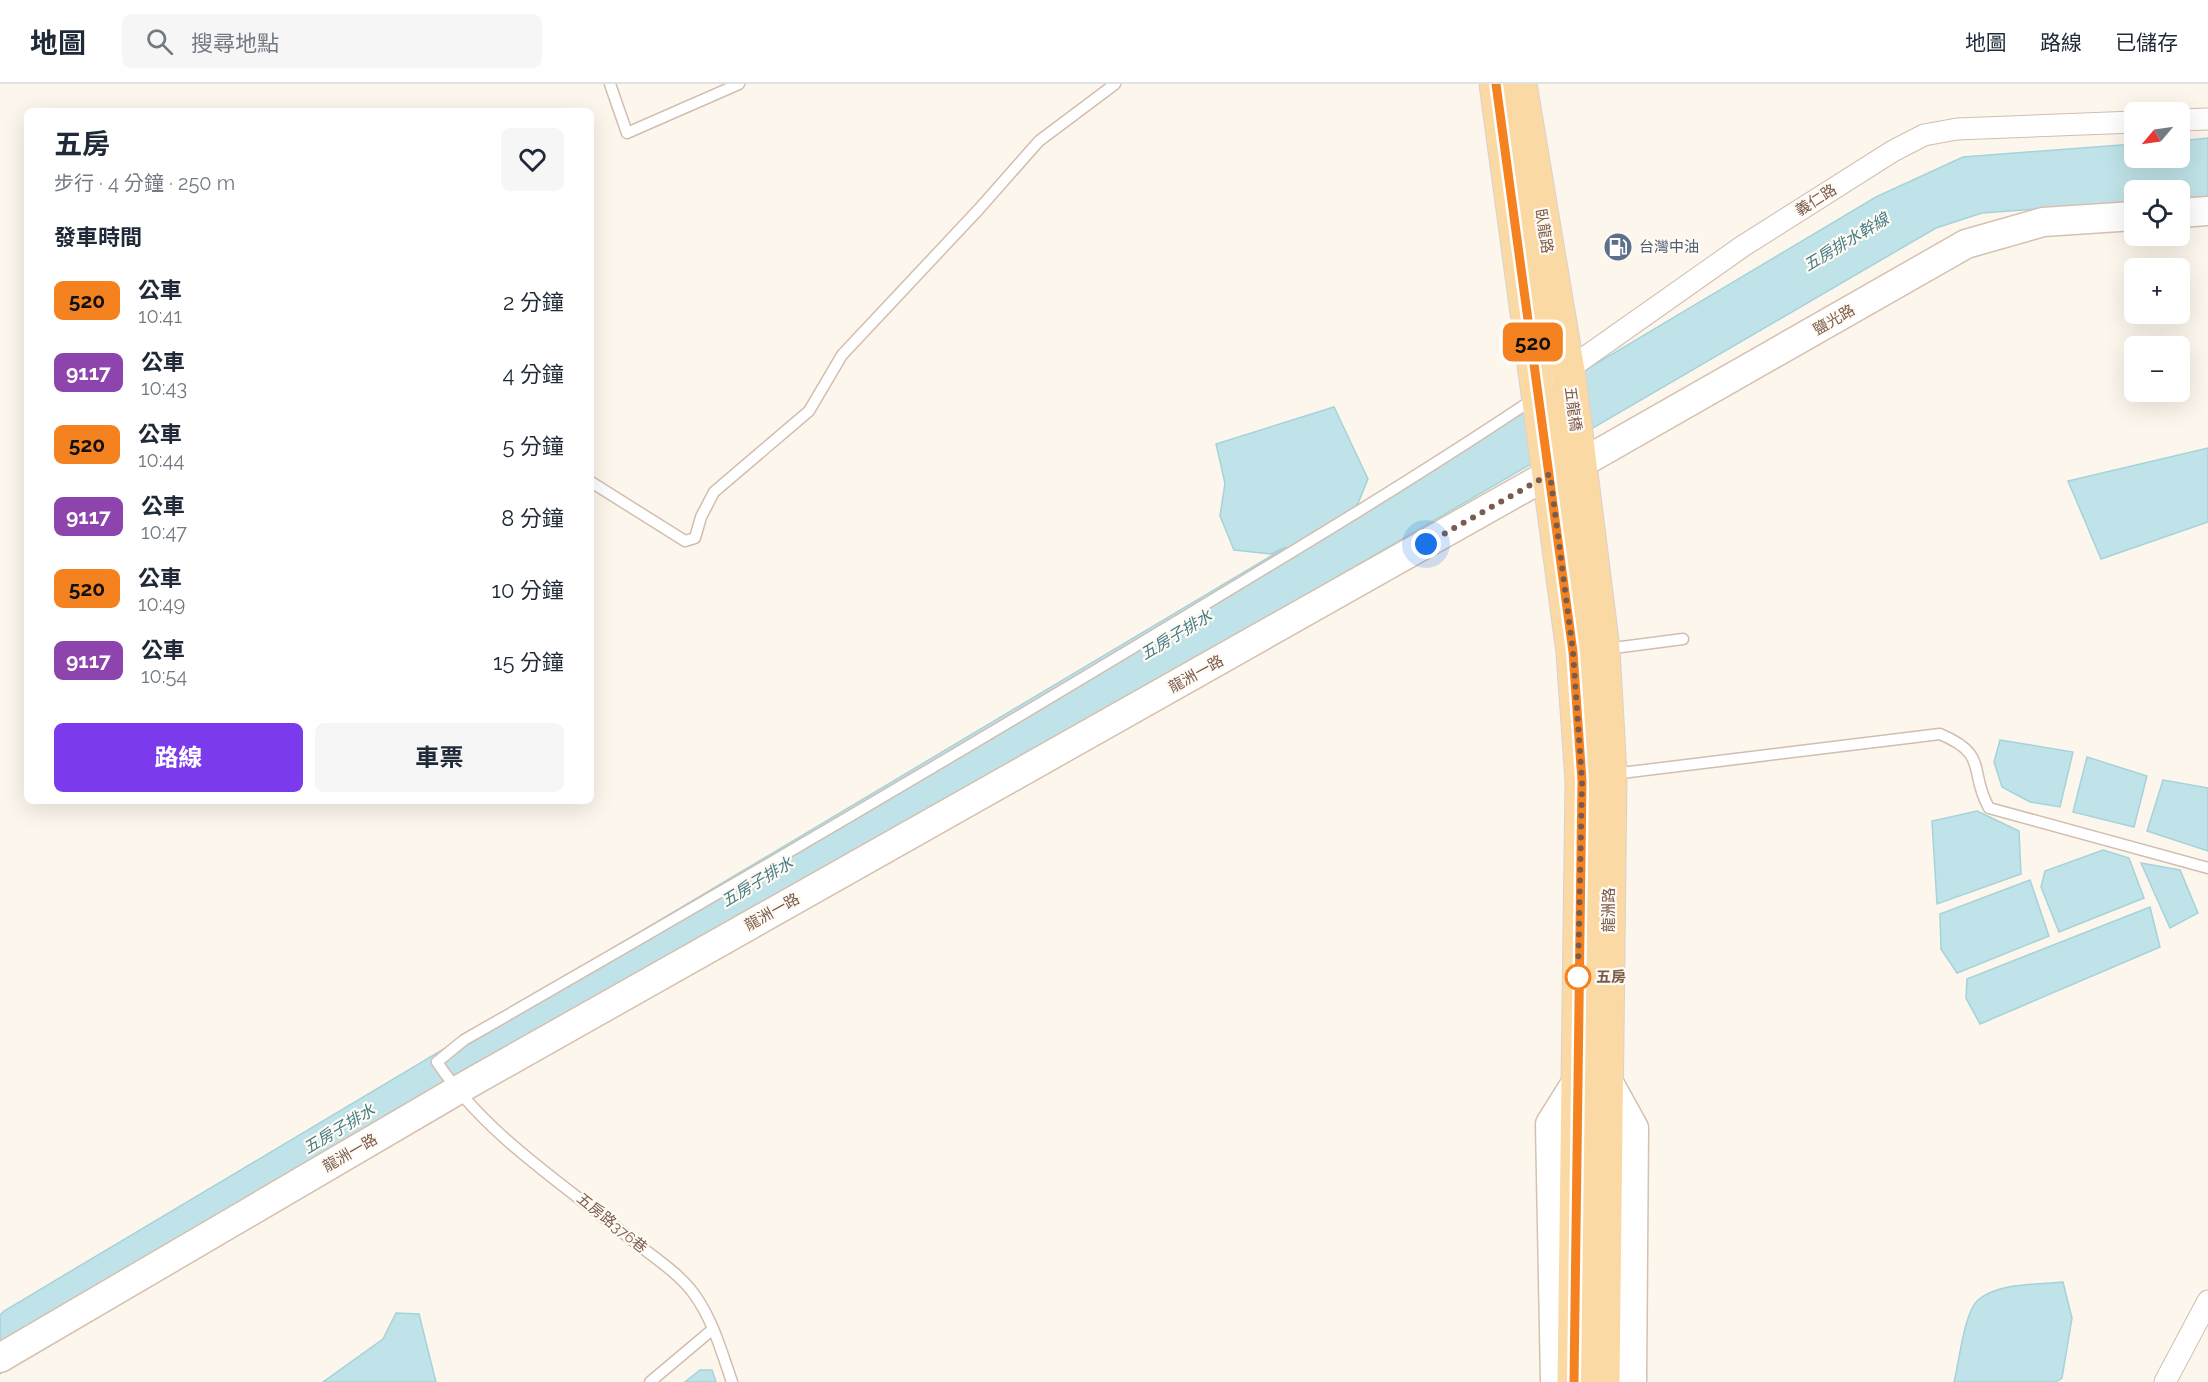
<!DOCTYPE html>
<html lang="zh-TW">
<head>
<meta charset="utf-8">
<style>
	:root { --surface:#fff; --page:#f6f6f7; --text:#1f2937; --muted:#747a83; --line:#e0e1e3; --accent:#7c3aed }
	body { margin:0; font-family:Raleway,"Noto Sans TC",sans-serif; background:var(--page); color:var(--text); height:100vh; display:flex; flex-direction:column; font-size:22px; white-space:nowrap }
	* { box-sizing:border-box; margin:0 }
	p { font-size:20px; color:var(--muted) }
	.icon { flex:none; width:33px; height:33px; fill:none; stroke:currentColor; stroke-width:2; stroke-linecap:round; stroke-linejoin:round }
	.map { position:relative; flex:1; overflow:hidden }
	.panel { position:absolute; left:24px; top:24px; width:570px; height:696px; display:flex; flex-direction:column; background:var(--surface); border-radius:9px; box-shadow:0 6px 24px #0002 }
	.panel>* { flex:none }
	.badge { padding:0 12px; border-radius:9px; font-size:21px; line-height:39px }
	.needle { width:39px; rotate:241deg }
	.controls { position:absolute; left:2124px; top:18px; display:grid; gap:12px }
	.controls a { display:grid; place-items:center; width:66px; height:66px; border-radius:9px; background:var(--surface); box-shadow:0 6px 24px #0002; font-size:30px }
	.you { position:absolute; width:30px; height:30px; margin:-15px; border:4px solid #fff; border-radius:50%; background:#1a73e8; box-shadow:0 0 0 9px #1a73e833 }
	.map>.badge { position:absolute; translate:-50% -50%; box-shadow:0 0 0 3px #fff }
	h2 { padding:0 30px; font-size:22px; line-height:54px }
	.round { display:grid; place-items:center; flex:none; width:63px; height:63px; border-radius:9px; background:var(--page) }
	.overview { display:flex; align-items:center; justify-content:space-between; height:102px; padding:0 30px }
	h1 { font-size:28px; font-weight:700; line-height:45px }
	.action { display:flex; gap:12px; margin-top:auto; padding:12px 30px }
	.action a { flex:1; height:69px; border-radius:9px; background:var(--accent); color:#fff; font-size:24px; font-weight:700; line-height:69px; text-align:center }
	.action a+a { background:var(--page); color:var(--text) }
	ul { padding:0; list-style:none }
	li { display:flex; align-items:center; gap:18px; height:72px; padding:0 30px }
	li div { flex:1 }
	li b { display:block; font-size:22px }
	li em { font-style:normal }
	li .badge { min-width:66px; font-weight:700; text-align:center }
	header { display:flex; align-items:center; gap:36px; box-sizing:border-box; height:84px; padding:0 30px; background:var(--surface); border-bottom:2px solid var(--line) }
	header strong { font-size:28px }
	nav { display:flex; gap:33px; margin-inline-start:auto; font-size:21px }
	.search { width:420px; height:54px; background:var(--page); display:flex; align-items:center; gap:15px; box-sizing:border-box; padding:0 21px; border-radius:9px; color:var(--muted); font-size:22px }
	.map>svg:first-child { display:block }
	.water { fill:#bfe3e8; stroke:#a5d3da; stroke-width:1.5 }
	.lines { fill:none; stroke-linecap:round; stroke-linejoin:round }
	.lane-casing { stroke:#d1beb0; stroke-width:13 }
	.street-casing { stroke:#d1beb0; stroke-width:23 }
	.secondary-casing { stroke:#d6c0b0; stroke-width:31 }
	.primary-casing { stroke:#dad1cd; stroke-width:35 }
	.lane { stroke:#fff; stroke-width:10 }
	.street { stroke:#fff; stroke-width:21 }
	.secondary { stroke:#fff; stroke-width:28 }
	.primary { stroke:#fbd9a5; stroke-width:33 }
	.line-casing { stroke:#fff; stroke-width:14 }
	.line { stroke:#f58220; stroke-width:9 }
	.walk { stroke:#7a5c4d; stroke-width:6; stroke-dasharray:0 10.8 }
	.stop-dot { fill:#fff; stroke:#f58220; stroke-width:3 }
	.labels { text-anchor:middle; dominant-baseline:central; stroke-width:4.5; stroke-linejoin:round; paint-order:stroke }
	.street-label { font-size:15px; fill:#7a5c4d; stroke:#fffaf3 }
	.service-label { font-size:15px; fill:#4e5e75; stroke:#fffaf3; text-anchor:start }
	.stop-label { font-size:15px; font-weight:bold; fill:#7a5c4d; stroke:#fffaf3; text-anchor:start }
	.water-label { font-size:16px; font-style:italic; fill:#437c86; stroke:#fffaf3 }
</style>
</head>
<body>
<header>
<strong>地圖</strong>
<div class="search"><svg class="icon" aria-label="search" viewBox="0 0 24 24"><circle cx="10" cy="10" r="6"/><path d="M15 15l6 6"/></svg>搜尋地點</div>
<nav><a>地圖</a><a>路線</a><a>已儲存</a></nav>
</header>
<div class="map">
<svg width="2208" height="1298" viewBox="0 0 2208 1298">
	<rect width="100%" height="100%" fill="#fdf6ec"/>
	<g class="water">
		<path d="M2208 54V113L2180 115V106H2134V118L1982 129 1936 144 60 1237 15 1274 0 1290V1231L4 1227 1286 463 1271 470 1234 466 1220 432 1225 399 1216 360 1334 323 1368 395 1357 422 1876 113 1963 73 2134 60V74H2180V57Z"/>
		<path d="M2208 364V438L2101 475 2068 397Z"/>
		<path d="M2000 656 2073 668 2060 723 2030 718 2002 703 1994 678Z"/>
		<path d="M2087 673 2147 692 2134 743 2073 728Z"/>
		<path d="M2163 696 2208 704V767L2147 747Z"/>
		<path d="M1977 727 2019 747 2021 790 1937 820 1932 737Z"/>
		<path d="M2103 766 2129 774 2144 814 2059 848 2041 803 2045 787Z"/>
		<path d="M2141 779 2180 786 2198 829 2170 844Z"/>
		<path d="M2030 796 2049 852 1957 889 1941 865 1940 830Z"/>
		<path d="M2150 823 2160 863 1980 940 1966 914 1967 895Z"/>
		<path d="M2063 1198 2072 1234 2062 1294 2056 1298H1954C1959 1279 1964 1230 1977 1217 1997 1198 2037 1201 2063 1198Z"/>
		<path d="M396 1229 419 1230 436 1298H323L383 1255Z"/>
		<path d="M700 1286H712L716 1298H685Z"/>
	</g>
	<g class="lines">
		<g class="lane-casing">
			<g id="lane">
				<path d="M610 0 627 49 739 0"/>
				<path d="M591 398 685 457 695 454 701 433 714 408 809 327 842 271 979 125 1039 57 1115 0"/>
				<path d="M1606 565 1683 555"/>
				<path d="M1613 690 1940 650C1990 671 1968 687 1989 724L2208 784"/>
				<path d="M650 1298 713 1245"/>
				<path d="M732 1298C722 1269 713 1236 694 1210 679 1189 652 1172 632 1156 564 1100 486 1052 437 978L464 956C693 825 920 692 1146 556 1277 477 1408 399 1535 314"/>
			</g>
		</g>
		<g class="street-casing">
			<g id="street">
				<path d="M2180 36 2208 35"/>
				<path d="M1560 291 1743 162 1893 67 1924 51 1957 45 2134 38"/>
				<path d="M2165 1298 2208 1217"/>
			</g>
		</g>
		<g class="secondary-casing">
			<g id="secondary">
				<path d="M2180 129 2208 127"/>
				<path d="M1608 997 1634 1044 1632 1298"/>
				<path d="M0 1274 456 1007 1549 390 1580 380 1966 160 2043 138 2134 132"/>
				<path d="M1555 1298 1550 1040 1577 997"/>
			</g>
		</g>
		<g class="primary-casing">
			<g id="primary">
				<path d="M1496 0 1573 568 1582 697 1574 1298"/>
				<path d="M1520 0 1569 293 1603 565 1610 690 1603 1298"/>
			</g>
		</g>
		<use href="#lane" class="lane"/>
		<use href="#street" class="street"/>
		<use href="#secondary" class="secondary"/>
		<use href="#primary" class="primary"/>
	</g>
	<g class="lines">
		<g class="line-casing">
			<path id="line" d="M1496 0 1573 568 1582 697 1574 1298"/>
		</g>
		<use href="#line" class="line"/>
		<path class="walk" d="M1426 460 1550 390 1573 568 1582 697 1578 893"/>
	</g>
	<defs>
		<g id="fuel-disc" transform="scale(1.5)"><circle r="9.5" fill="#5c6f8a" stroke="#fffaf3"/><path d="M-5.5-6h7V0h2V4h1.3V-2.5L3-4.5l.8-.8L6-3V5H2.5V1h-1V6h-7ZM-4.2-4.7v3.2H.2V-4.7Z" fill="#fff"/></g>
	</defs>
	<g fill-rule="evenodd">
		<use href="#fuel-disc" x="1618" y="163"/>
	</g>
	<circle class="stop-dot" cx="1578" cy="893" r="12"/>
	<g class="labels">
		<g class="street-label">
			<text transform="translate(1816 116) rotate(-32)">義仁路</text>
			<text transform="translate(1544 147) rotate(81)">臥龍路</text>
			<text transform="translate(1834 236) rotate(-30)">鹽光路</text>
			<text transform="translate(1573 325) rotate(82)">五龍橋</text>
			<text transform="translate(1196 590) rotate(-29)">龍洲一路</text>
			<text transform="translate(1609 826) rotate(-90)">龍洲路</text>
			<text transform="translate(772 828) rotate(-29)">龍洲一路</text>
			<text transform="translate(350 1069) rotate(-30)">龍洲一路</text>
			<text transform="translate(612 1139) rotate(39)">五房路376巷</text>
		</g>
		<g class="service-label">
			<text x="1639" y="163">台灣中油</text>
		</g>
		<g class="stop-label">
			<text x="1596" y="893">五房</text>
		</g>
		<g class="water-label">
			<text transform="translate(1846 158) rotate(-31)">五房排水幹線</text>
			<text transform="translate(1176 551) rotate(-31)">五房子排水</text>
			<text transform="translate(757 798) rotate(-31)">五房子排水</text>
			<text transform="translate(339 1045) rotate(-31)">五房子排水</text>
		</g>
	</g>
</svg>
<div class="controls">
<a><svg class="needle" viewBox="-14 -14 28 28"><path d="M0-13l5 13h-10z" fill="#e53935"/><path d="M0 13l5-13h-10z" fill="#747a83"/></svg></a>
<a><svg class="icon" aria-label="locate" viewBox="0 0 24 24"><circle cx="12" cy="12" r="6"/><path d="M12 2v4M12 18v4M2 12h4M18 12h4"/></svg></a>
<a>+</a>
<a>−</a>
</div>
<div class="you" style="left:1426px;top:460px"></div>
<b class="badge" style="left:1533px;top:258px;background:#f58220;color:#111">520</b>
<section class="panel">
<div class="overview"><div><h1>五房</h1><p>步行 · 4 分鐘 · 250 m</p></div><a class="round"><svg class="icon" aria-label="heart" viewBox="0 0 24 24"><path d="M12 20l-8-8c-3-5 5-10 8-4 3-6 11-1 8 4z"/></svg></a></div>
<h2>發車時間</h2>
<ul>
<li><span class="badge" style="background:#f58220;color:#111">520</span><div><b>公車</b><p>10:41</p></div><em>2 分鐘</em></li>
<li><span class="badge" style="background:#8e44ad;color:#fff">9117</span><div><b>公車</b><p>10:43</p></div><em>4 分鐘</em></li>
<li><span class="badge" style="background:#f58220;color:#111">520</span><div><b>公車</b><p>10:44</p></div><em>5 分鐘</em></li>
<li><span class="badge" style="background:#8e44ad;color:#fff">9117</span><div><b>公車</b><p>10:47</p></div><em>8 分鐘</em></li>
<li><span class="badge" style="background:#f58220;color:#111">520</span><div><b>公車</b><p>10:49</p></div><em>10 分鐘</em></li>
<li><span class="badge" style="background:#8e44ad;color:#fff">9117</span><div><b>公車</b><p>10:54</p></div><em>15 分鐘</em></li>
</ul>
<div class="action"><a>路線</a><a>車票</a></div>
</section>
</div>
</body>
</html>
